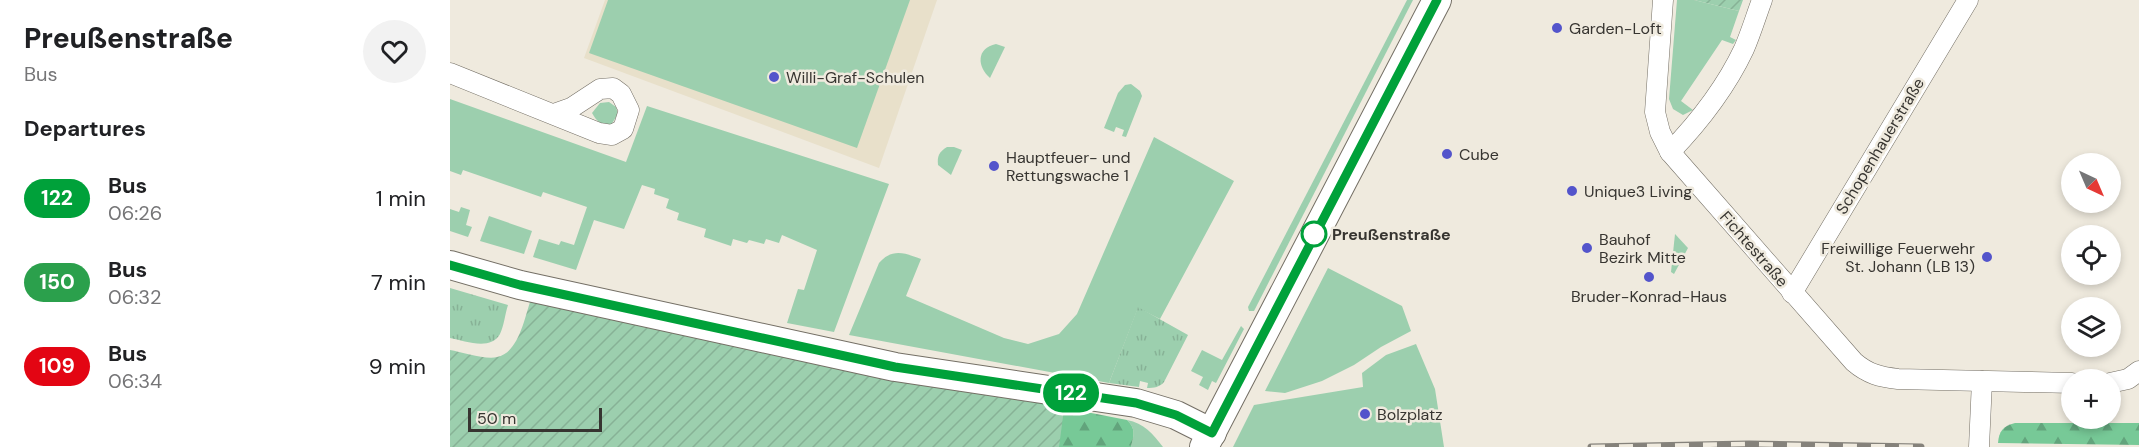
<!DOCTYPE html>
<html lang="en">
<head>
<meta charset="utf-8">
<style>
	:root { --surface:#fff; --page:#f2f2f2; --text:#202124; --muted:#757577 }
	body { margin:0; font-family:"DM Sans",sans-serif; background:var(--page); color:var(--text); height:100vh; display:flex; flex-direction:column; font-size:22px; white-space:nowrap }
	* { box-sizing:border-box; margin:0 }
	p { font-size:20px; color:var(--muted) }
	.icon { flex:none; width:33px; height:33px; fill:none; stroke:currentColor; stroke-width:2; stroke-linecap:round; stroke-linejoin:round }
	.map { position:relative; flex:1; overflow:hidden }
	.side { display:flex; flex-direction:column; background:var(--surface); width:450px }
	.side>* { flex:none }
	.badge { padding:0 12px; border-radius:20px; font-size:21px; line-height:39px }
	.needle { width:39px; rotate:136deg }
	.controls { position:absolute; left:1611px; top:153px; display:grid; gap:12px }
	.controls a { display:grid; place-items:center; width:60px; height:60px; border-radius:50%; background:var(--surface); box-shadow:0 3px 9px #0003; font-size:30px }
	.scale { position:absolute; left:18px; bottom:15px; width:134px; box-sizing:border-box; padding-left:6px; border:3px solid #373531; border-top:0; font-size:16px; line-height:21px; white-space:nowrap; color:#373531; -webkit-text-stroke:4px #efeade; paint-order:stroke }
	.map>.badge { position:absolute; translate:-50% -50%; box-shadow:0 0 0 3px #fff }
	h2 { padding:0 24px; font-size:22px; line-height:54px }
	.round { display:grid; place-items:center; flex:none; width:63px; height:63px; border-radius:32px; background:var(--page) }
	.head { display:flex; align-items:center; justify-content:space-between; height:102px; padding:0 24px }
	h1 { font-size:28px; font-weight:800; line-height:45px }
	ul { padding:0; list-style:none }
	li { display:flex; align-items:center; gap:18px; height:84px; padding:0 24px }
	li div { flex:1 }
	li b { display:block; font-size:22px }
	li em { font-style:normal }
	li .badge { min-width:66px; font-weight:700; text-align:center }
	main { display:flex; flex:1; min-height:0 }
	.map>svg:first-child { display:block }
	.education { fill:#e8e0ca }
	.grass { fill:#9ccfae }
	.forest { fill:url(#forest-firs) }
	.park { fill:url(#park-tufts) }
	.garden { fill:url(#garden-furrows) }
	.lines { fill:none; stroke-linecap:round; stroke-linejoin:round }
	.street-casing { stroke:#746f65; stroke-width:21 }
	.secondary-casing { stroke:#746f65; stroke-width:30 }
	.street { stroke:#fff; stroke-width:20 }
	.secondary { stroke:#fff; stroke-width:28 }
	.rail-casing { stroke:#85827b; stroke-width:7 }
	.rail { stroke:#efeade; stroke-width:4.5; stroke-dasharray:14; stroke-linecap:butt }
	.line-casing { stroke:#fff; stroke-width:14 }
	.line { stroke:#00a13a; stroke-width:9 }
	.poi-dot { fill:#5354cb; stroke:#efeade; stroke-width:2 }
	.stop-dot { fill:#fff; stroke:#00a13a; stroke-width:3 }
	.labels { text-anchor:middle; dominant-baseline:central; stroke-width:5; stroke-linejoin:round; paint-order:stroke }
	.poi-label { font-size:16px; fill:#373531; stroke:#efeade; text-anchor:start }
	.street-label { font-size:16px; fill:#373531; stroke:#efeade }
	.stop-label { font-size:16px; font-weight:bold; fill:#373531; stroke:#efeade; text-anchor:start }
</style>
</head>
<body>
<main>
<section class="side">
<div class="head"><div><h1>Preußenstraße</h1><p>Bus</p></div><a class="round"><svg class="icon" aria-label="heart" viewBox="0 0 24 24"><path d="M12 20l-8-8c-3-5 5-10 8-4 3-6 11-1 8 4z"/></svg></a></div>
<h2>Departures</h2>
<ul>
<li><span class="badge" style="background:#00a13a;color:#fff">122</span><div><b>Bus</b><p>06:26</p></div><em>1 min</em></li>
<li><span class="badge" style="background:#2ba04c;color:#fff">150</span><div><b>Bus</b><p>06:32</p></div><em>7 min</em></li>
<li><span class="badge" style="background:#e30513;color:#fff">109</span><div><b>Bus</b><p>06:34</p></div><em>9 min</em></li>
</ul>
</section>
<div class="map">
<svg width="1689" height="447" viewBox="0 0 1689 447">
	<defs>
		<pattern id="forest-firs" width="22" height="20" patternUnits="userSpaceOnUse" patternTransform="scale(1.5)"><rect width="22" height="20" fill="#77c997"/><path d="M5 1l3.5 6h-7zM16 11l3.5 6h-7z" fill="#62a47c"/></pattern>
		<pattern id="park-tufts" width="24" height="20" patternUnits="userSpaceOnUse" patternTransform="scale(1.5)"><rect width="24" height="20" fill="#9ccfae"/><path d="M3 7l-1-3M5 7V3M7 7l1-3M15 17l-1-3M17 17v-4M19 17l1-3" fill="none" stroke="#87b296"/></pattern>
		<pattern id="garden-furrows" width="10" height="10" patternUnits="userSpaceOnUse" patternTransform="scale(1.5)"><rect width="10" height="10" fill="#9ccfae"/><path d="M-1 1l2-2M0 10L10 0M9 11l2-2" fill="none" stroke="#87b296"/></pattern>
	</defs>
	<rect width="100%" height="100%" fill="#efeade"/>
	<path class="education" d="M155 0H487L429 168 134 58Z"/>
	<g class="grass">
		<path d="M158 0H460L407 148 139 53Z"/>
		<path d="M957 0H963L804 311H799L798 307Z"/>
		<path d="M1227 0H1244L1289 11 1280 37 1286 40 1283 44 1272 40 1231 101 1243 110 1233 115 1223 109 1219 99Z"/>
		<path d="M546 44 555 47 540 78C527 67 526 48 546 44Z"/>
		<path d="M681 84 690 91 692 96 676 137 672 136 674 130 666 127 664 132 654 128 668 93 675 85Z"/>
		<path d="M0 99 176 162 197 106 439 184 384 332 337 323 348 289 354 290 367 250 332 235 329 243 316 239 314 244 299 240 297 243 283 239 281 246 254 237 256 229 227 220 229 213 216 208 219 199 204 194 205 189 192 185 174 229 144 220 126 270 83 257 89 239 109 245 111 241 124 245 137 207 93 192 91 197 13 170 11 175 0 171Z"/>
		<path d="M159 102 166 107 168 114 161 125C151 125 147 122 142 113L150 103Z"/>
		<path d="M704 137 784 181 710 319 688 308 659 383 399 335 429 263C442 248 455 253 471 259L456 296 554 338 578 344 609 334 627 314Z"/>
		<path d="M497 147H504L512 150 501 175 488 165C487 156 489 152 497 147Z"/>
		<path d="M11 207 20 210 16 225 22 227 18 237 0 231V209L9 212Z"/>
		<path d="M39 216 82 231 74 254 30 241Z"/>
		<path d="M1225 234 1238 248 1224 274 1221 272Z"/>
		<path d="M878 268 952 306 961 331 931 347 904 365 872 381 835 393 815 391Z"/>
		<path d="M791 326 794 329 766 383 762 381 758 390 749 385 753 377 741 371 752 350 772 360Z"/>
		<path d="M966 344 985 389 994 447H783L804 405 913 387 912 373 936 355Z"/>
		<path d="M677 420C694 423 703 434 713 447H681C684 435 686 429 677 420Z"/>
	</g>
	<g class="forest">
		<path d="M580 401 677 420C686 429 684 435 681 447H574Z"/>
		<path d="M1565 423H1689V445L1548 443C1549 431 1553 426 1565 423Z"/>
	</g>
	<g class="park">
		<path d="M0 288 58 305C55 314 54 326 50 334 41 351 15 341 0 338Z"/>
		<path d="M688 307 738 335 714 382C710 387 704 388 697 388L698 383 690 381 689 387 659 383Z"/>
	</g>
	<g class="garden">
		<path d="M1244 0H1293L1289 11Z"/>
		<path d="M81 299 614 409 609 447H0V350C12 352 36 360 47 357 69 353 75 316 81 299Z"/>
	</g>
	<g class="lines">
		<g class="street-casing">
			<g id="street">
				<path d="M1213 0 1205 112 1210 132 1220 152 1404 362C1418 374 1430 377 1448 379L1622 383"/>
				<path d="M0 73 149 133 162 135 173 129 179 110 171 94 163 88 150 89 121 108 104 114"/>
				<path d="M1220 152C1249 122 1276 87 1294 49 1301 33 1306 16 1312 0"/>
				<path d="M1342 293 1518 0"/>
				<path d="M1660 383 1678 379 1689 371"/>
				<path d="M1529 447 1532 381"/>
			</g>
		</g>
		<g class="secondary-casing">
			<g id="secondary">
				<path d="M0 265 70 285 445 367 686 403 726 415 762 433"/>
				<path d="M754 447 987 0"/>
			</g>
		</g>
		<use href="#street" class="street"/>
		<use href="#secondary" class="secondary"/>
		<g class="rail-casing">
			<path id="rail" d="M1141 447 1299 444 1471 447"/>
		</g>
		<use href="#rail" class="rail"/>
	</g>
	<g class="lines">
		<g class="line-casing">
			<path id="line" d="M0 265 70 285 445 367 686 403 726 415 762 433 987 0"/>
		</g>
		<use href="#line" class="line"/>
	</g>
	<g class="poi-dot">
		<circle cx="1107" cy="28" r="6"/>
		<circle cx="324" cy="77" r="6"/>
		<circle cx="997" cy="154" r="6"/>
		<circle cx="544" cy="166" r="6"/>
		<circle cx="1122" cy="191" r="6"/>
		<circle cx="1137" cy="248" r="6"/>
		<circle cx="1537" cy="257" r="6"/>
		<circle cx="1199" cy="277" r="6"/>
		<circle cx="915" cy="414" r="6"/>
	</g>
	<circle class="stop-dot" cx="864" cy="234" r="12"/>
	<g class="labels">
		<g class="poi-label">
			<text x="1119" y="28">Garden-Loft</text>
			<text x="336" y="77">Willi-Graf-Schulen</text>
			<text x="1009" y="154">Cube</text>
			<text x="556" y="157">Hauptfeuer- und<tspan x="556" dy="18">Rettungswache 1</tspan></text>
			<text x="1134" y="191">Unique3 Living</text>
			<text x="1149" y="239">Bauhof<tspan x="1149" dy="18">Bezirk Mitte</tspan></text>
			<text x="1525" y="248" text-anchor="end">Freiwillige Feuerwehr<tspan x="1525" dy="18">St. Johann (LB 13)</tspan></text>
			<text x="1199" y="296" text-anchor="middle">Bruder-Konrad-Haus</text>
			<text x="927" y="414">Bolzplatz</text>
		</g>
		<g class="street-label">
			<text transform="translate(1430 146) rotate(-59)">Schopenhauerstraße</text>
			<text transform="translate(1304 249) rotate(49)">Fichtestraße</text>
		</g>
		<g class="stop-label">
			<text x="882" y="234">Preußenstraße</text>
		</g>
	</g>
</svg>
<div class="controls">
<a><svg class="needle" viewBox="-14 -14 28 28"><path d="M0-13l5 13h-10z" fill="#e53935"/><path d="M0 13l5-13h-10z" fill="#757577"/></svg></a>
<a><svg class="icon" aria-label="locate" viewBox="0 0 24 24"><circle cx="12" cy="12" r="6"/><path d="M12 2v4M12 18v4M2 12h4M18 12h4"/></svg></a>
<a><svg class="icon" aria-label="layers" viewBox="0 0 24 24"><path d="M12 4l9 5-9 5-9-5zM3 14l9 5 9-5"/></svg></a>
<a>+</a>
</div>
<div class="scale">50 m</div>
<b class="badge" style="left:621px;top:393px;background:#00a13a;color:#fff">122</b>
</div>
</main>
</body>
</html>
